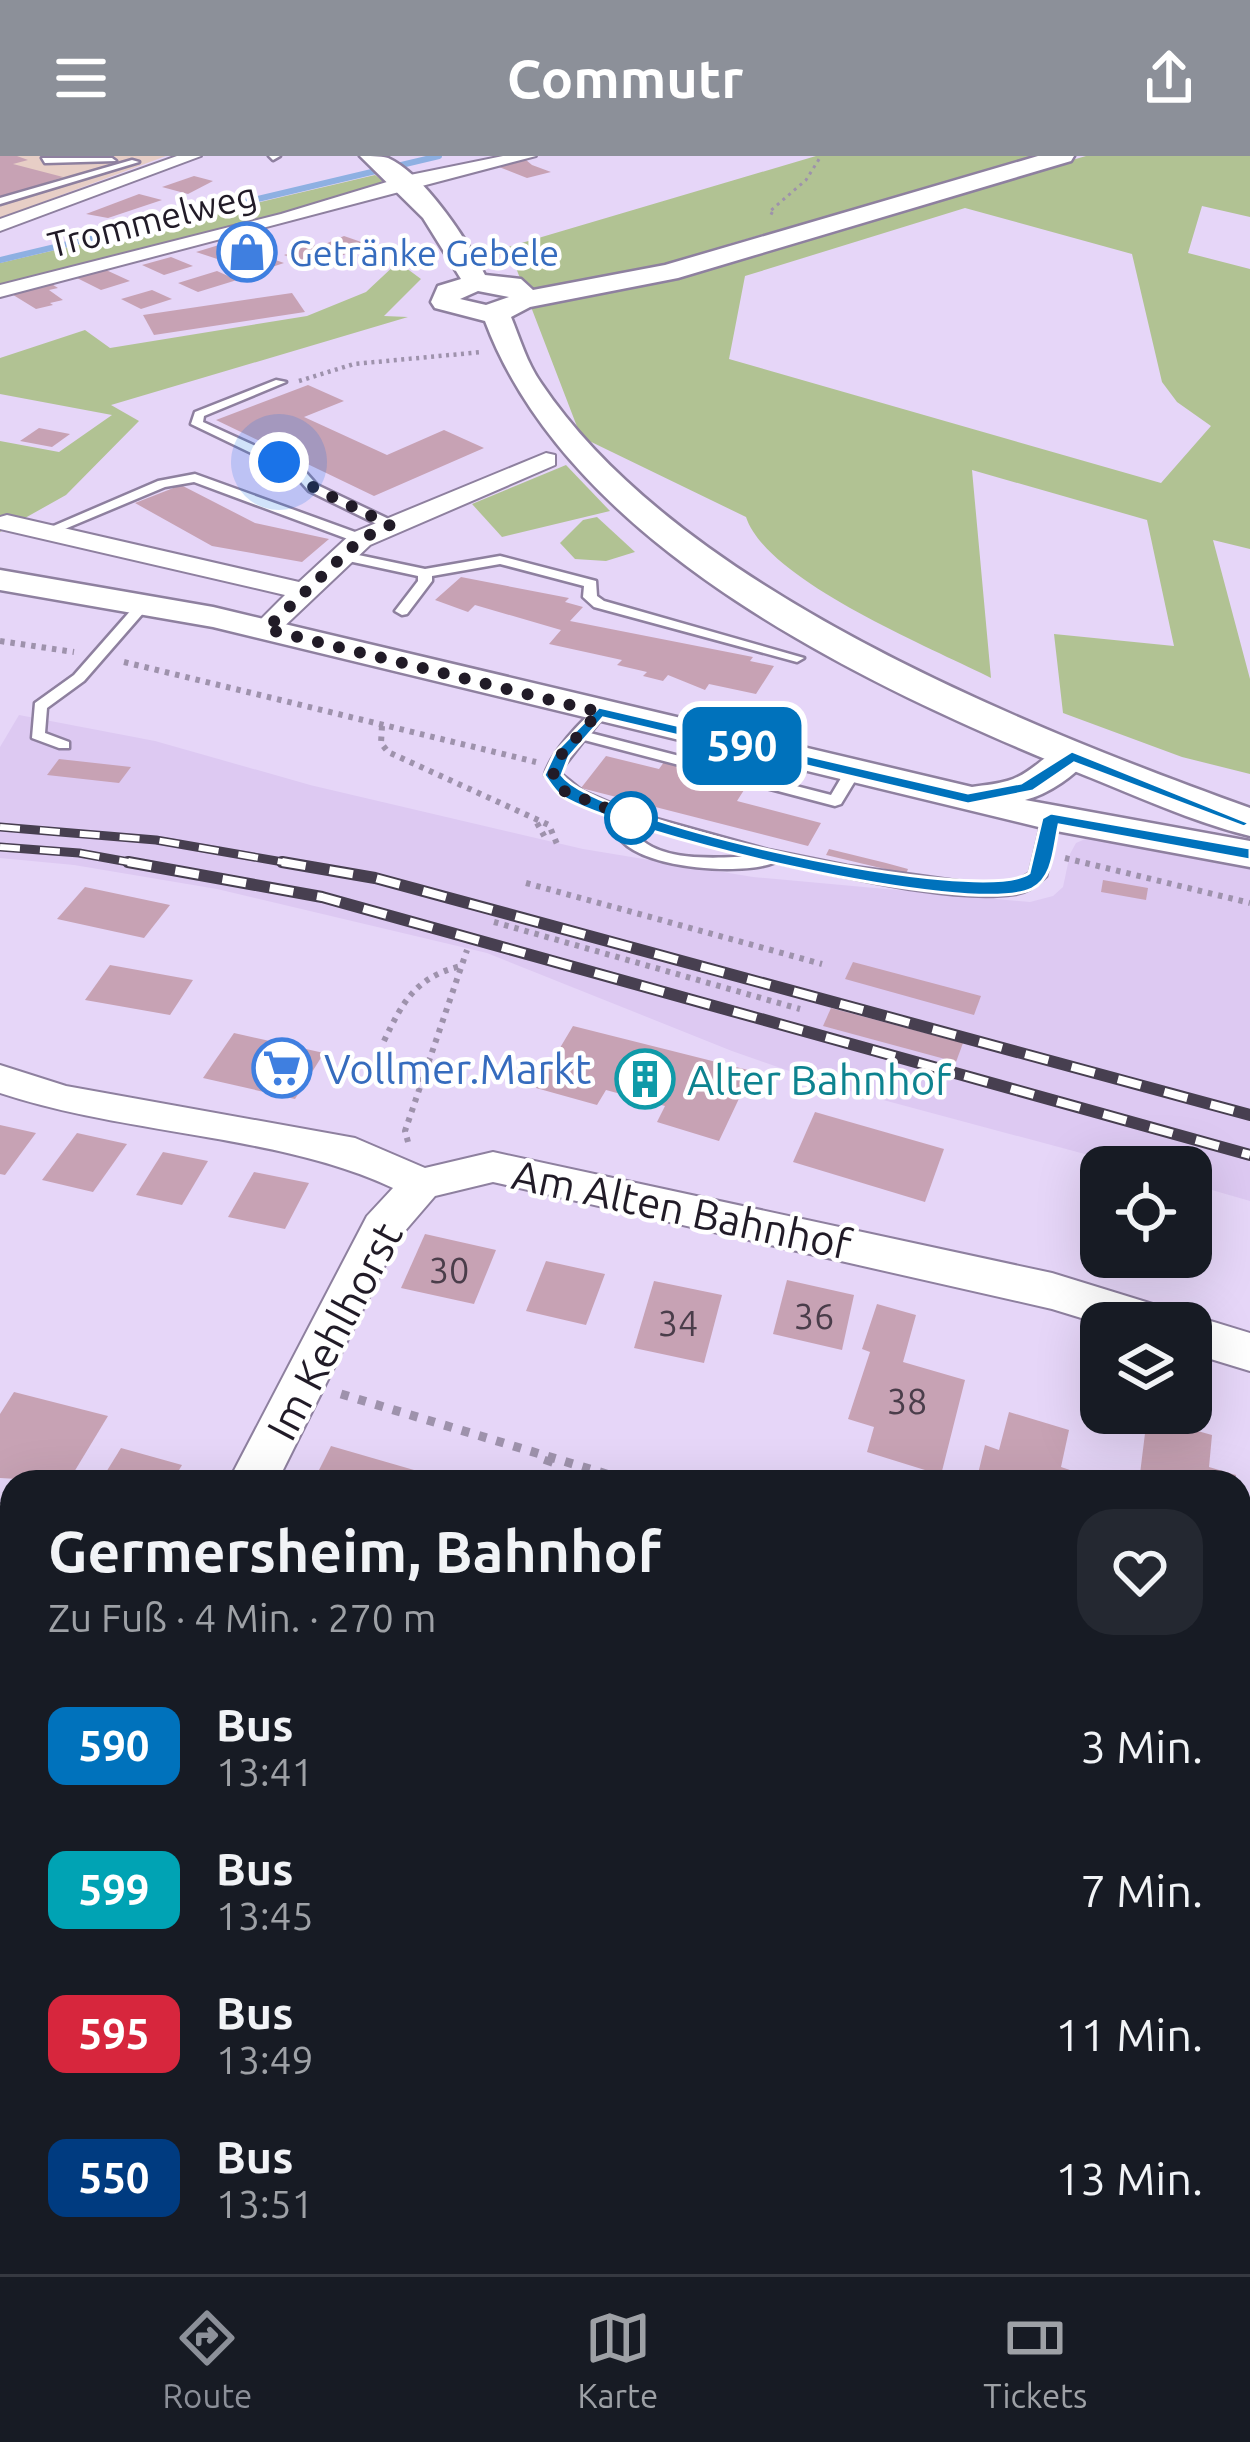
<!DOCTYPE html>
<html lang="de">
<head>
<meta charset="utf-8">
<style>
	:root { --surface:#171b24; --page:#242831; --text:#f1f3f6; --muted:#9ea1a6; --line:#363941; --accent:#8c9099 }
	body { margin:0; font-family:Ubuntu,sans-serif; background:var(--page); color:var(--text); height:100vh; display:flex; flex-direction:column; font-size:45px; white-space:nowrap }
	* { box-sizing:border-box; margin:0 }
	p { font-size:39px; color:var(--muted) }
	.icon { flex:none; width:66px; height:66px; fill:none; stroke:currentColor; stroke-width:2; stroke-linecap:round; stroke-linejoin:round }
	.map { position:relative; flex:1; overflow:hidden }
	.sheet { position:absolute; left:0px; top:1314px; width:1251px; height:804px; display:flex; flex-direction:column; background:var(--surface); border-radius:36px 36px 0 0; box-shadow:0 12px 48px #0002 }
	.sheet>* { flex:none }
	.badge { padding:0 24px; border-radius:18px; font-size:42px; line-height:78px }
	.buttons { position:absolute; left:1080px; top:990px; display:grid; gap:24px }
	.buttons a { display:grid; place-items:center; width:132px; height:132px; border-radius:24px; background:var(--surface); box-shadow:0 12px 48px #0002; font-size:60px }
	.you { position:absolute; width:60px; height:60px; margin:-30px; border:9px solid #fff; border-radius:50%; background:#1a73e8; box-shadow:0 0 0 18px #1a73e833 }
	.map>.badge { position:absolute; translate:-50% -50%; box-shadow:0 0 0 6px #fff }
	.round { display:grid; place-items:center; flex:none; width:126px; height:126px; border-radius:36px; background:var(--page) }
	.overview { display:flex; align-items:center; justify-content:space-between; height:204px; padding:0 48px }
	h1 { font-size:57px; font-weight:700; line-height:90px }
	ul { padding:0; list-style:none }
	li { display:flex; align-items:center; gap:36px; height:144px; padding:0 48px }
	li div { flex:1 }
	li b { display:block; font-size:45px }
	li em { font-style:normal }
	li .badge { min-width:132px; font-weight:700; text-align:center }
	header { display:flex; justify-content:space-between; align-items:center; height:156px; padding:0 48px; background:var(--accent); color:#fff; font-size:54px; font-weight:700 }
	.tab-bar { display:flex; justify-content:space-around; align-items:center; height:168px; border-top:3px solid var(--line); background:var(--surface); font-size:33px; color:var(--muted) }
	.tab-bar a { display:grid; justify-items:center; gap:6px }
	.tab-bar .active { color:var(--accent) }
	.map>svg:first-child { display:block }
	.built { fill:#ddc9f2 }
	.medical { fill:#e7cec6 }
	.green { fill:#b1c293; fill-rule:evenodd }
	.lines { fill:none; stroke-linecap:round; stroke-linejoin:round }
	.stream-far1 { stroke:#8eb0e2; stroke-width:6 }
	.stream { stroke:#8eb0e2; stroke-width:16 }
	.building { fill:#c7a2b4 }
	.service-casing { stroke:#8e809f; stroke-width:5 }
	.minor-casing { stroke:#8e809f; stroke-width:4 }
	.tertiary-casing { stroke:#8e809f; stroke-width:5 }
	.secondary-casing { stroke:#8e809f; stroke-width:5 }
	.path-far4 { stroke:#9e92ac; stroke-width:3; stroke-dasharray:3 4.5; stroke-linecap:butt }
	.path-far3 { stroke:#9e92ac; stroke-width:4.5; stroke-dasharray:3 4.5; stroke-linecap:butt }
	.path-far2 { stroke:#9e92ac; stroke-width:6; stroke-dasharray:4.5 6; stroke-linecap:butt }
	.path-far1 { stroke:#9e92ac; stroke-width:9; stroke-dasharray:8 10; stroke-linecap:butt }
	.path { stroke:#9e92ac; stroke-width:10; stroke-dasharray:9 14; stroke-linecap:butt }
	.service { fill:#fff; fill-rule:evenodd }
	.minor { fill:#fff; fill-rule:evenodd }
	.tertiary { fill:#fff; fill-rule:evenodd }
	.secondary { fill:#fff; fill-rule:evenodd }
	.rail-far1-casing { stroke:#473f50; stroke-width:9 }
	.rail-casing { stroke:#473f50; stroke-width:12 }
	.rail-far1 { stroke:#fff; stroke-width:6; stroke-dasharray:20; stroke-linecap:butt }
	.rail { stroke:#fff; stroke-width:8; stroke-dasharray:24; stroke-linecap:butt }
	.line { fill:#0072bc; stroke:#fff; stroke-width:3 }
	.walk { stroke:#211b27; stroke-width:12; stroke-dasharray:0 21.6 }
	.stop-dot { fill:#fff; stroke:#0072bc; stroke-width:6 }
	.labels { text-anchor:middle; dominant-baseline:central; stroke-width:9; stroke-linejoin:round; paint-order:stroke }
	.far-street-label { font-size:36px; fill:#211b27; stroke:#fff }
	.far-shop-label { font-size:36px; fill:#366cbe; stroke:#fff; text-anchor:start }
	.number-label { font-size:36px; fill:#4a3d4a }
	.shop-label { font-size:42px; fill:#366cbe; stroke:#fff; text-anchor:start }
	.culture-label { font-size:42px; fill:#0d838f; stroke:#fff; text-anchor:start }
	.street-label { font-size:42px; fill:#211b27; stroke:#fff }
</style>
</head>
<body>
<header><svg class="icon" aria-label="menu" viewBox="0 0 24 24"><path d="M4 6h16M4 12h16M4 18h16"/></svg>Commutr<svg class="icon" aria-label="share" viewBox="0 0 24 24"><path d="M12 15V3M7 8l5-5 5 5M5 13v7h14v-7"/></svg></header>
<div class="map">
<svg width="1250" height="2118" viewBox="0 0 1250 2118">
	<rect width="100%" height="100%" fill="#e6d6f8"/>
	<path class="built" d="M19 559 155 585 310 629 583 693 753 721 1030 746 1053 740 1063 731 1070 698 1076 687 1090 681 1250 713V1045L1191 1028V1011H1133L835 931 732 895 487 797 217 733 74 709 0 702V591Z"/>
	<path class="medical" d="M0 0H166L0 62Z"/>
	<g class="green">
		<path d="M816 0H1037L729 88 735 102 1086 0H1250V61L1202 50 1188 97 1250 113V393L1213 384 1250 523V618L1182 601 1063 557 1054 478 1174 490 1147 364 972 314 991 522C930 491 767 425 746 361L581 281 508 91ZM965 52 1132 98 1162 226 1177 246 1211 270 1161 327 729 203 745 120Z"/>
		<path d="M375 19 382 24 381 31 0 134V107Z"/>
		<path d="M398 106 421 123 384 160 408 161 111 249 139 265 66 339 0 376V285L59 296 112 259 0 238V202L85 174 110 192 307 160 366 136Z"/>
		<path d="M566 309 610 355 502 381 472 348Z"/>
		<path d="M597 361 635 396 606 405 575 403 560 387 583 364Z"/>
		<path d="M1239 2031 1250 2034V2118H82L88 2106H1239Z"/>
	</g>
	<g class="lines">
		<path class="stream-far1" d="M0 104 439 0"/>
		<path class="stream" d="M1239 2081 1250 2085"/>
	</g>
	<g class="building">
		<path d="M0 0H17L28 4 13 8 63 21 0 42Z"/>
		<path d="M526 4 532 9 551 16 527 22 499 11Z"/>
		<path d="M194 20 213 25 188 38 162 31Z"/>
		<path d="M139 38 162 44 108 62 86 58Z"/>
		<path d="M344 80 367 88 316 112 284 99 295 95 288 93 306 86 318 91Z"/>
		<path d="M232 85 267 101 284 107 257 116 196 96Z"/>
		<path d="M171 101 193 110 164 119 142 109Z"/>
		<path d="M106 114 130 125 101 134 77 122Z"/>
		<path d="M217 115 237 124 198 136 178 127Z"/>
		<path d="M50 127 58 132 49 134 63 144 50 147 53 149 36 153 10 137Z"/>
		<path d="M152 134 172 143 141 153 121 143Z"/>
		<path d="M292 137 305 156 154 179 143 159Z"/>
		<path d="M308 229 344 245 304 261 387 299 444 274 484 292 374 340 216 264Z"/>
		<path d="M39 272 70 278 52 291 20 285Z"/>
		<path d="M181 329 255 367 329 383 302 406 212 390 135 347Z"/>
		<path d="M461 421 569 442 565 446 583 451 570 465 753 501 750 505 774 510 756 538 709 528 705 534 668 519 663 525 643 520 647 516 617 509 622 504 549 488 561 474 475 449 468 456 435 444Z"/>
		<path d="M669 599 728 613 719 628 744 634 737 645 821 667 808 690 581 632 606 600 659 613Z"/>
		<path d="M59 603 131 611 119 627 47 619Z"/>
		<path d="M829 693 886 707 908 713 906 718 826 699Z"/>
		<path d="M1103 724 1148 732 1146 744 1101 736Z"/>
		<path d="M85 731 170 749 144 782 57 763Z"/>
		<path d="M853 806 981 840 974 859 845 823Z"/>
		<path d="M110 809 193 824 170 859 85 844Z"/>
		<path d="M831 852 963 887 956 906 823 870Z"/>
		<path d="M573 870 752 915 719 985 657 966 665 950 606 934 597 949 536 932Z"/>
		<path d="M234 877 324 897 295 943 203 922Z"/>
		<path d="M815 956 944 993 925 1046 793 1006Z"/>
		<path d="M0 969 36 977 5 1019 0 1018Z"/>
		<path d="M77 977 127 988 93 1036 42 1024Z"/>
		<path d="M163 996 208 1005 182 1049 136 1039Z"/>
		<path d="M254 1016 309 1027 285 1073 228 1061Z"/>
		<path d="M425 1078 496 1094 474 1148 401 1132Z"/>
		<path d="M546 1105 605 1118 586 1169 526 1155Z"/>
		<path d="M787 1124 854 1139 842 1194 773 1178Z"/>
		<path d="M654 1125 722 1139 704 1207 634 1192Z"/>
		<path d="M877 1148 916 1159 903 1206 965 1224 941 1319 867 1296 874 1271 848 1263 870 1196 862 1193Z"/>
		<path d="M14 1236 108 1260 68 1326 0 1322V1258Z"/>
		<path d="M1009 1256 1069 1274 1061 1311 1082 1318 1080 1326H976L985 1289 999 1294Z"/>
		<path d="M1147 1261 1212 1279 1209 1311 1236 1319 1235 1326H1139Z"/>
		<path d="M331 1290 452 1325V1326H313Z"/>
		<path d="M121 1292 182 1309 172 1326H100Z"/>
		<path d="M12 1476V1578L0 1575V1497Z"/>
		<path d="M1239 1521 1250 1525V1627L1239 1623Z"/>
		<path d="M1239 1670 1250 1674V1764L1239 1759Z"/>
		<path d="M1239 1852 1250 1856V1955L1239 1951Z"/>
	</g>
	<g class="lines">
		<g class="service-casing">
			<g id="service">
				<path d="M269 0H280L273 4Z"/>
				<path d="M42 2H112L116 5 45 7Z"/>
				<path d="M132 4 139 6 0 48V42Z"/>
				<path d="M276 224 286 226 204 260 203 266 301 311 317 329 395 366V372H385L309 335 293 317 191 268 195 256Z"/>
				<path d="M195 318 366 380 367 383 356 386 194 326 165 331 48 380 37 377 158 325Z"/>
				<path d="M344 396 425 413 500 400 596 425 597 440 604 445 804 502 797 506 594 451 583 441 584 430 500 408 432 420V425L407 458 402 459 395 455 418 425V420L339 403V397Z"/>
				<path d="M140 444 152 447 84 525 47 552 45 577 69 586V592H59L32 582 35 547 74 519Z"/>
				<path d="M599 551 607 556 590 577 831 639 847 612H859L861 615 841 648 835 650 584 584 563 611 561 618 582 635 631 656 768 694 847 710 977 728H1013L1030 717 1043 662 1051 657 1059 662 1046 720C1037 729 1027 737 1014 738 949 747 841 719 776 706 744 720 647 713 622 685 616 678 613 668 610 659L570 642 545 619C550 599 582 562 599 551ZM629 666 754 700C716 702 645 709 629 666Z"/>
			</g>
		</g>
		<g class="minor-casing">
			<g id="minor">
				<path d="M177 0H201L0 75V63Z"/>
				<path d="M503 0H536L0 141V129L281 58 410 19Z"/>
				<path d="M546 297 555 299V309L370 389 275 479 265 481 251 473 285 439 0 373V361L7 359 299 426 352 377Z"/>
				<path d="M0 909 66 930 355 982 425 1012 493 996 1052 1117 1172 1154 1177 1164 1191 1159 1250 1177V1215L1191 1197V1167L1101 1168 1052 1153 493 1026 435 1040 398 1083 277 1326H228L367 1060 393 1032C278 978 126 979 0 937Z"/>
				<path d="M0 1348 12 1351V1397L0 1394Z"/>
				<path d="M0 1621 12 1626V1682L0 1677Z"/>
				<path d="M12 1782V1863L0 1868V1787Z"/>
				<path d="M1239 1971 1250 1975V2039L1239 2035Z"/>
			</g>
		</g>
		<g class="tertiary-casing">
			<path id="tertiary" d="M0 414 213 451 972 631C985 629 1000 628 1013 623 1040 613 1053 584 1085 592L1091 600C1076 619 1049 638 1025 644L1250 685V711L1051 674 213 471 0 434Z"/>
		</g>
		<g class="secondary-casing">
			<path id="secondary" d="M360 0C368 0 380 0 388 2 425 19 467 84 485 119L521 123 533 134 665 109 1038 0H1074L1071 5 678 122 530 151 511 161C520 183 527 207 541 227 679 433 1023 570 1250 652V680C1192 666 1135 639 1079 617 868 531 570 392 485 165L435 152 431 146 438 130 461 123 423 62ZM478 135 509 141 486 149 460 143Z"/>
		</g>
		<path class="path-far4" d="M773 58 769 56 806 24 821 0"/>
		<path class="path-far3" d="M299 225 354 208 482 196"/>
		<g class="path-far2">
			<path d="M0 485 74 496"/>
			<path d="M124 506 536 606"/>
			<path d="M382 570 381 587 388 596 549 669 557 688"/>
			<path d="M537 667 547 685"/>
			<path d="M1065 702 1250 747"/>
			<path d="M526 727 822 808"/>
			<path d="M494 766 800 853"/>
			<path d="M384 885C403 845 416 821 461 810"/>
			<path d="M408 986 405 975 467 794"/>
		</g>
		<g class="path-far1">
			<path d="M341 1238 633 1326"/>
			<path d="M541 1326 550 1301"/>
			<path d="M1239 1500 1250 1503"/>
		</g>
		<g class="path">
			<path d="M0 1748 12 1725"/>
			<path d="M622 2106 653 2118"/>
			<path d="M962 2106 963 2118"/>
		</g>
		<use href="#service" class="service"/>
		<use href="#minor" class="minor"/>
		<use href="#tertiary" class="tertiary"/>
		<use href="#secondary" class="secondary"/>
		<g class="rail-far1-casing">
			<g id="rail-far1">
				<path d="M0 671 156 684 300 709"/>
				<path d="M0 691 79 697 145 709"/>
			</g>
		</g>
		<g class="rail-casing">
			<g id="rail">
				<path d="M128 706 322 741 1250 999"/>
				<path d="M282 706 375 722 1250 959"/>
			</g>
		</g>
		<use href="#rail-far1" class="rail-far1"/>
		<use href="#rail" class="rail"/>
	</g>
	<path class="line" d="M599 551 968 637 1021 627 1072 595 1250 667 1244 671 1074 607 1033 635 968 648 603 562 569 601 562 619C597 667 981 751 1029 717L1042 662 1051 657 1250 692V704L1059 669C1054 691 1054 722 1032 733 972 763 621 678 561 640 554 635 549 626 544 619L555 596Z"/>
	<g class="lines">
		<path class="walk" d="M279 306 297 314 314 332 390 369 361 383 266 473 599 556 561 599 553 619 564 635 631 662"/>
	</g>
	<defs>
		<g id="shop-ring" transform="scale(3)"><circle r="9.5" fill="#fff" stroke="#3f7fe0" stroke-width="1.5"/><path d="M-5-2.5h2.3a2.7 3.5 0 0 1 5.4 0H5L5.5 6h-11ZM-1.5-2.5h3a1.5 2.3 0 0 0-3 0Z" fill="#3f7fe0"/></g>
		<g id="supermarket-ring" transform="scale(3)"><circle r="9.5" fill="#fff" stroke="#3f7fe0" stroke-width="1.5"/><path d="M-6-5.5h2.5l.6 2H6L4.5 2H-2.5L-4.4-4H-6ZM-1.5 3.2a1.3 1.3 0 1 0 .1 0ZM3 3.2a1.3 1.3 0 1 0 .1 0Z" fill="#3f7fe0"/></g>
		<g id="building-ring" transform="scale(3)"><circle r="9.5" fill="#fff" stroke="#0f9aa8" stroke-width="1.5"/><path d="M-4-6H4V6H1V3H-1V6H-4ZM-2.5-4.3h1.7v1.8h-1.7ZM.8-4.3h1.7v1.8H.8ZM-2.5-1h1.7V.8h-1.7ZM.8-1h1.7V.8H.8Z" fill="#0f9aa8"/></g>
	</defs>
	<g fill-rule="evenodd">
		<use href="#shop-ring" x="247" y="96"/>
		<use href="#supermarket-ring" x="282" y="912"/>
		<use href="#building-ring" x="645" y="923"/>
	</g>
	<circle class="stop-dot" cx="631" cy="662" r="24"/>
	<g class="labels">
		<g class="far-street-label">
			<text transform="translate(152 63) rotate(-14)">Trommelweg</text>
		</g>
		<g class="far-shop-label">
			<text x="289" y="96">Getränke Gebele</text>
		</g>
		<g class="number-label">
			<text x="449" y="1113">30</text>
			<text x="814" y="1159">36</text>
			<text x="678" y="1166">34</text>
			<text x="907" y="1244">38</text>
		</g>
		<g class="shop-label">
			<text x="324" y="912">Vollmer.Markt</text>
		</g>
		<g class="culture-label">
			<text x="687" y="923">Alter Bahnhof</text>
		</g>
		<g class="street-label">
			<text transform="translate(682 1053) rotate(12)">Am Alten Bahnhof</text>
			<text transform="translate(334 1175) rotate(-62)">Im Kehlhorst</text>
		</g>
	</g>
</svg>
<div class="buttons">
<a><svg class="icon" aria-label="locate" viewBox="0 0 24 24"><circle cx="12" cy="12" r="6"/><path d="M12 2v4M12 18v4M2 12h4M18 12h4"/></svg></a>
<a><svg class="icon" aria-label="layers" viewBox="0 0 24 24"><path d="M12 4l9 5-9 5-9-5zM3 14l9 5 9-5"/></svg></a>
</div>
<div class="you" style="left:279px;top:306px"></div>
<b class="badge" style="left:742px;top:590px;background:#0072bc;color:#fff">590</b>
<section class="sheet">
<div class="overview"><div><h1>Germersheim, Bahnhof</h1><p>Zu Fuß · 4 Min. · 270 m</p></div><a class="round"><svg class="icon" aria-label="heart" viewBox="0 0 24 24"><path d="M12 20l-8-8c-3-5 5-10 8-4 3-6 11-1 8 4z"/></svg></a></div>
<ul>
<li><span class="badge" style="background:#0072bc;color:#fff">590</span><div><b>Bus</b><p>13:41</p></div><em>3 Min.</em></li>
<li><span class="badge" style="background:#00a3b4;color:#fff">599</span><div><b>Bus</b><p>13:45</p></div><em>7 Min.</em></li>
<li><span class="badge" style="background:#d7263d;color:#fff">595</span><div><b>Bus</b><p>13:49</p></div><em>11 Min.</em></li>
<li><span class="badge" style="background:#003b80;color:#fff">550</span><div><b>Bus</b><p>13:51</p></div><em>13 Min.</em></li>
</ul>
</section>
</div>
<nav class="tab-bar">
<a class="active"><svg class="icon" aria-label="directions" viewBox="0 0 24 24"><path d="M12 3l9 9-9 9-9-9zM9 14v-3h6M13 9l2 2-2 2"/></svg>Route</a>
<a><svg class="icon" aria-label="map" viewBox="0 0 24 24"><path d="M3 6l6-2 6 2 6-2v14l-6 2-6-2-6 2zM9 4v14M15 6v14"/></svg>Karte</a>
<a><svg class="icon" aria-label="tickets" viewBox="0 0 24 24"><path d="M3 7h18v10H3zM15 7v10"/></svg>Tickets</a>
</nav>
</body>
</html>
